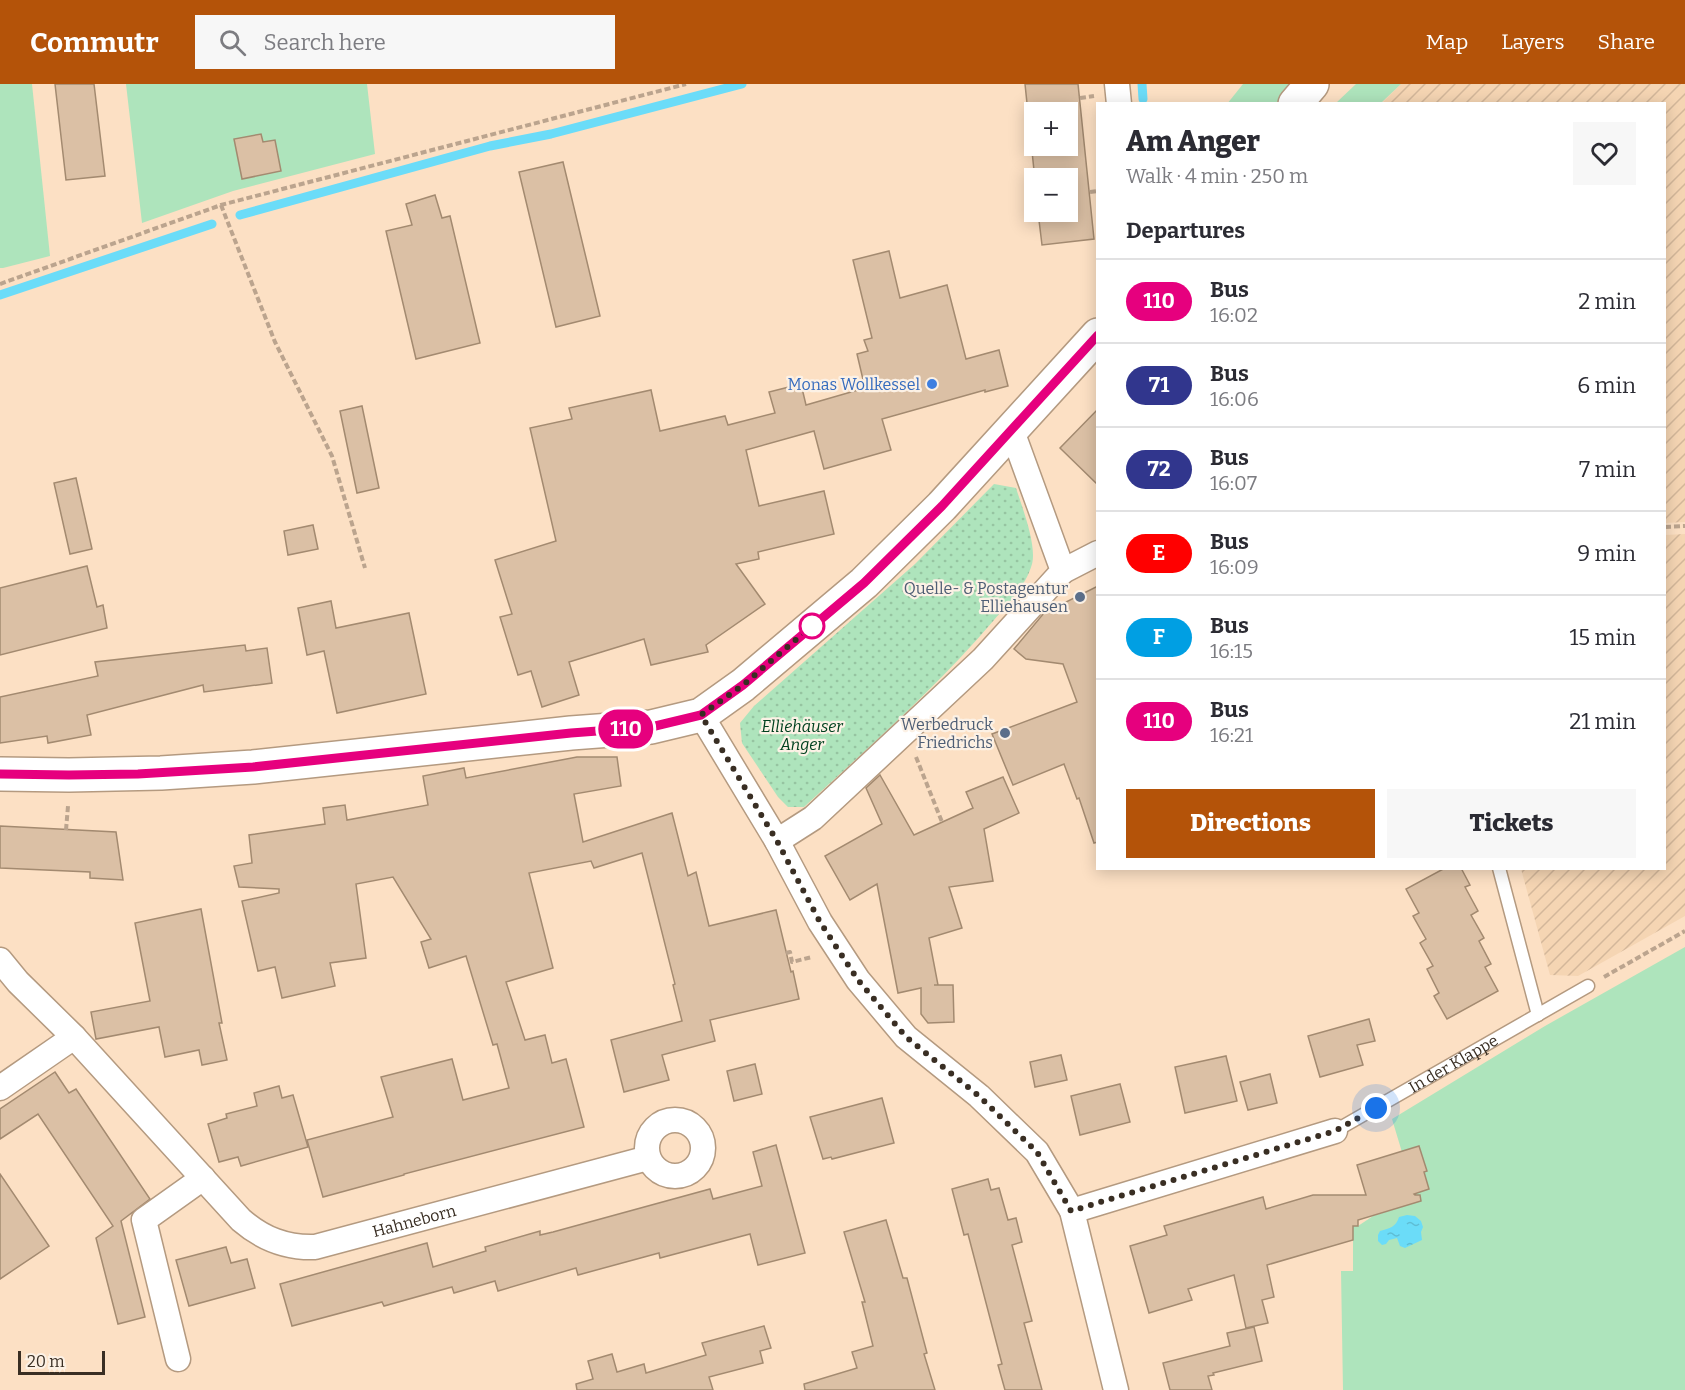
<!DOCTYPE html>
<html lang="en">
<head>
<meta charset="utf-8">
<style>
	:root { --surface:#fff; --page:#f7f7f7; --text:#2b2b33; --muted:#7c7c81; --line:#e1e1e2; --accent:#b45309 }
	body { margin:0; font-family:Bitter,serif; background:var(--page); color:var(--text); height:100vh; display:flex; flex-direction:column; font-size:22px; white-space:nowrap }
	* { box-sizing:border-box; margin:0 }
	p { font-size:20px; color:var(--muted) }
	.icon { flex:none; width:33px; height:33px; fill:none; stroke:currentColor; stroke-width:2; stroke-linecap:round; stroke-linejoin:round }
	.map { position:relative; flex:1; overflow:hidden }
	.side { position:absolute; left:1096px; top:18px; width:570px; height:768px; display:flex; flex-direction:column; background:var(--surface); border-radius:0px; box-shadow:0 3px 15px #0003 }
	.side>* { flex:none }
	.badge { padding:0 12px; border-radius:20px; font-size:21px; line-height:39px }
	.controls { position:absolute; left:1024px; top:18px; display:grid; gap:12px }
	.controls a { display:grid; place-items:center; width:54px; height:54px; border-radius:0px; background:var(--surface); box-shadow:0 3px 15px #0003; font-size:30px }
	.scale { position:absolute; left:18px; bottom:15px; width:87px; box-sizing:border-box; padding-left:6px; border:3px solid #392e23; border-top:0; font-size:16px; line-height:21px; white-space:nowrap; color:#392e23; -webkit-text-stroke:4px #fcf1e5; paint-order:stroke }
	.you { position:absolute; width:30px; height:30px; margin:-15px; border:4px solid #fff; border-radius:50%; background:#1a73e8; box-shadow:0 0 0 9px #1a73e833 }
	.map>.badge { position:absolute; translate:-50% -50%; box-shadow:0 0 0 3px #fff }
	h2 { padding:0 30px; font-size:22px; line-height:54px }
	.round { display:grid; place-items:center; flex:none; width:63px; height:63px; border-radius:0px; background:var(--page) }
	.headline { display:flex; align-items:center; justify-content:space-between; height:102px; padding:0 30px }
	h1 { font-size:28px; font-weight:800; line-height:45px }
	.action { display:flex; gap:12px; margin-top:auto; padding:12px 30px }
	.action a { flex:1; height:69px; border-radius:0px; background:var(--accent); color:#fff; font-size:24px; font-weight:800; line-height:69px; text-align:center }
	.action a+a { background:var(--page); color:var(--text) }
	ul { padding:0; list-style:none }
	li { display:flex; align-items:center; gap:18px; height:84px; padding:0 30px; border-top:2px solid var(--line) }
	li div { flex:1 }
	li b { display:block; font-size:22px }
	li em { font-style:normal }
	li .badge { min-width:66px; font-weight:700; text-align:center }
	header { display:flex; align-items:center; gap:36px; box-sizing:border-box; height:84px; padding:0 30px; background:var(--accent); color:#fff }
	header strong { font-size:28px }
	nav { display:flex; gap:33px; margin-inline-start:auto; font-size:21px }
	.search { width:420px; height:54px; background:var(--page); display:flex; align-items:center; gap:15px; box-sizing:border-box; padding:0 21px; border-radius:0px; color:var(--muted); font-size:22px }
	.map>svg:first-child { display:block }
	.industrial { fill:url(#industrial-furrows) }
	.green { fill:#aee4bc }
	.park { fill:url(#park-dots) }
	.water { fill:url(#water-ripples) }
	.lines { fill:none; stroke-linecap:round; stroke-linejoin:round }
	.stream { stroke:#6bdcf8; stroke-width:9 }
	.building { fill:#dbc0a5; stroke:#a38a70; stroke-width:1.5; fill-rule:evenodd }
	.lane-casing { stroke:#b49a80; stroke-width:15 }
	.street-casing { stroke:#b49a80; stroke-width:27 }
	.secondary-casing { stroke:#b49a80; stroke-width:36 }
	.path { stroke:#bba48e; stroke-width:4; stroke-dasharray:6 3; stroke-linecap:butt }
	.lane { stroke:#fff; stroke-width:12 }
	.street { stroke:#fff; stroke-width:24 }
	.secondary { stroke:#fff; stroke-width:33 }
	.line-casing { stroke:#fff; stroke-width:14 }
	.line { stroke:#e6007e; stroke-width:9 }
	.walk { stroke:#392e23; stroke-width:6; stroke-dasharray:0 10.8 }
	.shop-dot { fill:#3f7fe0; stroke:#fcf1e5; stroke-width:2 }
	.service-dot { fill:#5c6f8a; stroke:#fcf1e5; stroke-width:2 }
	.stop-dot { fill:#fff; stroke:#e6007e; stroke-width:3 }
	.labels { text-anchor:middle; dominant-baseline:central; stroke-width:4.5; stroke-linejoin:round; paint-order:stroke }
	.shop-label { font-size:16px; fill:#366cbe; stroke:#fcf1e5; text-anchor:end }
	.service-label { font-size:16px; fill:#4e5e75; stroke:#fcf1e5; text-anchor:end }
	.park-label { font-size:16px; font-style:italic; fill:#01411f; stroke:#fcf1e5 }
	.street-label { font-size:16px; fill:#392e23; stroke:#fcf1e5 }
</style>
</head>
<body>
<header>
<strong>Commutr</strong>
<div class="search"><svg class="icon" aria-label="search" viewBox="0 0 24 24"><circle cx="10" cy="10" r="6"/><path d="M15 15l6 6"/></svg>Search here</div>
<nav><a>Map</a><a>Layers</a><a>Share</a></nav>
</header>
<div class="map">
<svg width="1685" height="1306" viewBox="0 0 1685 1306">
	<defs>
		<pattern id="industrial-furrows" width="10" height="10" patternUnits="userSpaceOnUse" patternTransform="scale(1.5)"><rect width="10" height="10" fill="#f5d5b3"/><path d="M-1 1l2-2M0 10L10 0M9 11l2-2" fill="none" stroke="#d3b79a"/></pattern>
		<pattern id="park-dots" width="8" height="8" patternUnits="userSpaceOnUse" patternTransform="scale(1.5)"><rect width="8" height="8" fill="#aee4bc"/><path d="M2 2h.1M6 6h.1" fill="none" stroke="#96c4a1" stroke-width="1.8" stroke-linecap="round"/></pattern>
		<pattern id="water-ripples" width="26" height="14" patternUnits="userSpaceOnUse" patternTransform="scale(1.5)"><rect width="26" height="14" fill="#6bdcf8"/><path d="M2 4q2-2 4 0t4 0M15 11q2-2 4 0t4 0" fill="none" stroke="#5ebdd4"/></pattern>
	</defs>
	<rect width="100%" height="100%" fill="#fce0c4"/>
	<g class="industrial">
		<path d="M1401 0H1685V438L1665 439V20H1381Z"/>
		<path d="M1685 450V832L1578 892 1550 891 1521 785 1665 784V451Z"/>
	</g>
	<g class="green">
		<path d="M0 0H32L50 172 3 184H0Z"/>
		<path d="M126 0H367L375 70 233 107 142 139Z"/>
		<path d="M1243 0H1292L1276 19 1227 20Z"/>
		<path d="M1356 0H1401L1381 19H1336Z"/>
		<path d="M1685 863V1306H1343L1341 1187H1353V1142H1358L1373 1132 1417 1118 1392 1035 1545 942Z"/>
	</g>
	<path class="park" d="M994 400 1016 404C1022 423 1037 461 1032 480 1026 502 1008 519 994 536 936 604 869 663 804 723H788L778 713 742 659 740 639 754 622 915 480Z"/>
	<path class="water" d="M1407 1131 1415 1132 1421 1137 1423 1143 1421 1148 1422 1156 1405 1164 1400 1162 1397 1154 1389 1156 1386 1160 1382 1161 1378 1157V1151L1380 1147C1390 1144 1396 1143 1399 1133Z"/>
	<g class="lines">
		<g class="stream">
			<path d="M1142 0 1143 15"/>
			<path d="M240 131 490 62 551 50 742 0"/>
			<path d="M0 211 212 140"/>
		</g>
	</g>
	<g class="building">
		<path d="M55 0H94L105 92 66 96Z"/>
		<path d="M1025 0H1078L1094 155 1042 161 1038 128H1068V94H1035V96ZM1035 28H1068V62H1035Z"/>
		<path d="M261 50 263 58 275 56 281 87 242 95 234 55Z"/>
		<path d="M563 78 600 232 556 243 519 88Z"/>
		<path d="M435 111 442 134 450 132 480 259 416 275 386 147 412 141 406 120Z"/>
		<path d="M889 167 900 214 947 201 966 275 999 266 1008 302 985 308V306L882 335 891 366 824 385 814 347 746 366 759 422 824 407 834 450 758 468 759 475 736 480 765 520 706 561 708 568 651 581 644 555 569 578 579 611 542 623 531 587 518 591 500 533 512 530 495 476 556 457 530 344 572 335 569 324 651 306 660 347 725 332 728 341 775 329 769 308 801 300 806 321 865 304 857 270 868 267 864 256 872 254 853 176Z"/>
		<path d="M362 322 379 404 357 409 340 327Z"/>
		<path d="M1098 325V401L1060 364Z"/>
		<path d="M76 394 92 465 70 470 54 399Z"/>
		<path d="M313 441 318 465 288 471 284 447Z"/>
		<path d="M87 482 97 523 103 521 107 544 0 571V504Z"/>
		<path d="M1098 502V758L1094 759 1079 714 1077 715 1064 680 1013 701 992 650 1077 618 1063 580 1026 575 1014 565 1044 529Z"/>
		<path d="M331 517 336 544 409 529 426 610 337 629 324 567 307 571 298 524Z"/>
		<path d="M245 561 246 567 267 564 272 599 204 608 203 601 87 631 91 651 48 659 47 652 0 659V613L98 592 95 578Z"/>
		<path d="M577 673H617L621 702 574 710 583 758 672 729 688 792 696 788 709 842 776 826 791 888 793 887 799 915 710 936 715 957 662 971 669 996 624 1008 611 956 682 937 673 901 675 900 642 769 594 784 591 777 529 789 553 884 506 898 525 956 545 951 552 979 566 975 584 1043 404 1090V1091L323 1113 307 1056 393 1033 381 993 452 975 463 1016 509 1004 497 960 493 961 466 872 429 884 421 858 431 855 393 793 356 800 366 874 330 879 335 902 282 914 275 883 258 887 242 817 279 809V805L239 803 234 782 252 779 249 751 325 740 323 724 345 721 347 736 428 721 423 692 464 684 466 694Z"/>
		<path d="M880 691 914 751 973 724 966 708 1003 693 1019 729 984 745 993 797 949 803 962 844 929 854 938 901H934H953L954 938 928 939 921 930V904L898 909 877 800 850 816 825 772 882 740 866 704Z"/>
		<path d="M0 742 116 748 123 796 90 794V788L0 784Z"/>
		<path d="M1445 784H1461L1470 801 1465 803 1478 827 1471 831 1484 854 1479 857 1491 880 1485 883 1498 907 1447 935 1434 912 1439 909 1427 885 1433 882 1420 859 1426 855 1413 832 1419 829 1406 805Z"/>
		<path d="M201 825 222 939H219L227 976 202 981 199 966 165 973 159 943 96 955 91 928 150 917 135 839Z"/>
		<path d="M1369 935 1375 957 1357 961 1363 981 1320 993 1308 952Z"/>
		<path d="M1061 971 1067 996 1035 1003 1030 978Z"/>
		<path d="M1226 972 1237 1017 1185 1029 1175 983Z"/>
		<path d="M755 980 762 1010 734 1017 727 987Z"/>
		<path d="M55 988 69 1009 76 1005 150 1115 121 1137 145 1233 118 1240 96 1154 113 1142 38 1030 0 1055V1025Z"/>
		<path d="M1270 990 1277 1019 1248 1026 1240 998Z"/>
		<path d="M1120 1000 1130 1038 1080 1051 1071 1012Z"/>
		<path d="M279 1002 282 1014 293 1011 308 1063 241 1082 238 1073 219 1078 208 1040 227 1034 226 1030 257 1022 254 1009Z"/>
		<path d="M882 1014 894 1059 832 1075 831 1073 823 1075 810 1033Z"/>
		<path d="M776 1061 805 1169 758 1181 750 1150 660 1174 659 1169 578 1191 576 1184 498 1207 495 1197 454 1209 452 1203 384 1222 382 1218 292 1242 280 1200 427 1159 433 1183 486 1167 485 1163 540 1147V1151L553 1148 710 1105 713 1115 762 1102 753 1068Z"/>
		<path d="M1419 1062 1427 1087 1424 1088 1429 1105 1414 1110 1415 1111H1420L1421 1117 1358 1136V1142H1353V1156L1267 1181 1274 1213 1262 1216 1268 1239 1246 1244 1234 1191 1188 1205 1192 1216 1149 1229 1130 1162 1167 1151 1164 1142 1263 1113 1266 1125 1313 1111H1366L1357 1081Z"/>
		<path d="M0 1090 49 1162 0 1195Z"/>
		<path d="M988 1095 991 1106 999 1104 1008 1136 1016 1134 1022 1158 1012 1161 1032 1237 1024 1239 1042 1306H1005L998 1281 1002 1280 968 1150 964 1151 952 1105Z"/>
		<path d="M886 1136 903 1194H907L927 1269 924 1270 935 1306H805L804 1300 857 1284 852 1268 873 1262 862 1218H865L844 1148Z"/>
		<path d="M226 1163 231 1179 247 1175 255 1204 189 1222 176 1176Z"/>
		<path d="M764 1242 771 1264 760 1267 763 1279 709 1293 713 1306H577L576 1300 593 1295 588 1277 612 1270 617 1288 644 1280 646 1289 706 1271 702 1259Z"/>
		<path d="M1254 1243 1262 1277 1213 1289 1214 1291 1208 1292 1212 1306H1170L1163 1279 1230 1262 1227 1249Z"/>
	</g>
	<g class="lines">
		<g class="lane-casing">
			<g id="lane">
				<path d="M1499 784 1538 931"/>
				<path id="s1" d="M1335 1047 1588 902"/>
			</g>
		</g>
		<g class="street-casing">
			<g id="street">
				<path d="M1117 0 1119 20"/>
				<path d="M1063 487 1098 469"/>
				<path d="M701 631 777 757 820 838 858 896 906 953 979 1012 1037 1068 1072 1127 1116 1306"/>
				<path d="M777 757 813 734 983 575 1063 487 1012 347"/>
				<path id="s2" d="M0 876 18 898 74 953 241 1136C263 1155 286 1164 315 1163L648 1074"/>
				<path d="M0 1004 74 953"/>
				<circle cx="675" cy="1064" r="28"/>
				<path d="M1072 1127 1335 1047"/>
				<path d="M178 1275 144 1136 203 1094"/>
			</g>
		</g>
		<g class="secondary-casing">
			<g id="secondary">
				<path d="M1295 20 1312 0"/>
				<path d="M0 690 69 691 161 689 253 683 571 649 651 643 701 631 743 601 864 499 942 422 1098 251"/>
			</g>
		</g>
		<g class="path">
			<path d="M1080 14 1094 12"/>
			<path d="M1090 108 1098 107"/>
			<path d="M221 121 275 258 332 372 365 484"/>
			<path d="M0 200 221 121 686 0"/>
			<path d="M1665 443 1685 442"/>
			<path d="M916 673 942 738"/>
			<path d="M66 746 68 722"/>
			<path d="M786 869 790 868 792 878 812 873"/>
			<path d="M1604 893 1685 847"/>
		</g>
		<use href="#lane" class="lane"/>
		<use href="#street" class="street"/>
		<use href="#secondary" class="secondary"/>
	</g>
	<g class="lines">
		<g class="line-casing">
			<path id="line" d="M0 690 69 691 138 690 253 683 571 649 651 643 701 631 743 601 864 499 942 422 1098 251"/>
		</g>
		<use href="#line" class="line"/>
		<path class="walk" d="M812 542 743 601 701 631 777 757 820 838 858 896 906 953 979 1012 1037 1068 1071 1127 1335 1047 1376 1024"/>
	</g>
	<circle class="shop-dot" cx="932" cy="300" r="6"/>
	<g class="service-dot">
		<circle cx="1080" cy="513" r="6"/>
		<circle cx="1005" cy="649" r="6"/>
	</g>
	<circle class="stop-dot" cx="812" cy="542" r="12"/>
	<g class="labels">
		<g class="shop-label">
			<text x="920" y="300">Monas Wollkessel</text>
		</g>
		<g class="service-label">
			<text x="1068" y="504">Quelle- &amp; Postagentur<tspan x="1068" dy="18">Elliehausen</tspan></text>
			<text x="993" y="640">Werbedruck<tspan x="993" dy="18">Friedrichs</tspan></text>
		</g>
		<g class="park-label">
			<text x="802" y="642">Elliehäuser<tspan x="802" dy="18">Anger</tspan></text>
		</g>
		<g class="street-label">
			<text stroke="none"><textPath href="#s1" startOffset="136">In der Klappe</textPath></text>
			<text stroke="none"><textPath href="#s2" startOffset="538">Hahneborn</textPath></text>
		</g>
	</g>
</svg>
<div class="controls">
<a>+</a>
<a>−</a>
</div>
<div class="scale">20 m</div>
<div class="you" style="left:1376px;top:1024px"></div>
<b class="badge" style="left:626px;top:645px;background:#e6007e;color:#fff">110</b>
<section class="side">
<div class="headline"><div><h1>Am Anger</h1><p>Walk · 4 min · 250 m</p></div><a class="round"><svg class="icon" aria-label="heart" viewBox="0 0 24 24"><path d="M12 20l-8-8c-3-5 5-10 8-4 3-6 11-1 8 4z"/></svg></a></div>
<h2>Departures</h2>
<ul>
<li><span class="badge" style="background:#e6007e;color:#fff">110</span><div><b>Bus</b><p>16:02</p></div><em>2 min</em></li>
<li><span class="badge" style="background:#31368d;color:#fff">71</span><div><b>Bus</b><p>16:06</p></div><em>6 min</em></li>
<li><span class="badge" style="background:#31368d;color:#fff">72</span><div><b>Bus</b><p>16:07</p></div><em>7 min</em></li>
<li><span class="badge" style="background:#f00;color:#fff">E</span><div><b>Bus</b><p>16:09</p></div><em>9 min</em></li>
<li><span class="badge" style="background:#009fe3;color:#fff">F</span><div><b>Bus</b><p>16:15</p></div><em>15 min</em></li>
<li><span class="badge" style="background:#e6007e;color:#fff">110</span><div><b>Bus</b><p>16:21</p></div><em>21 min</em></li>
</ul>
<div class="action"><a>Directions</a><a>Tickets</a></div>
</section>
</div>
</body>
</html>
